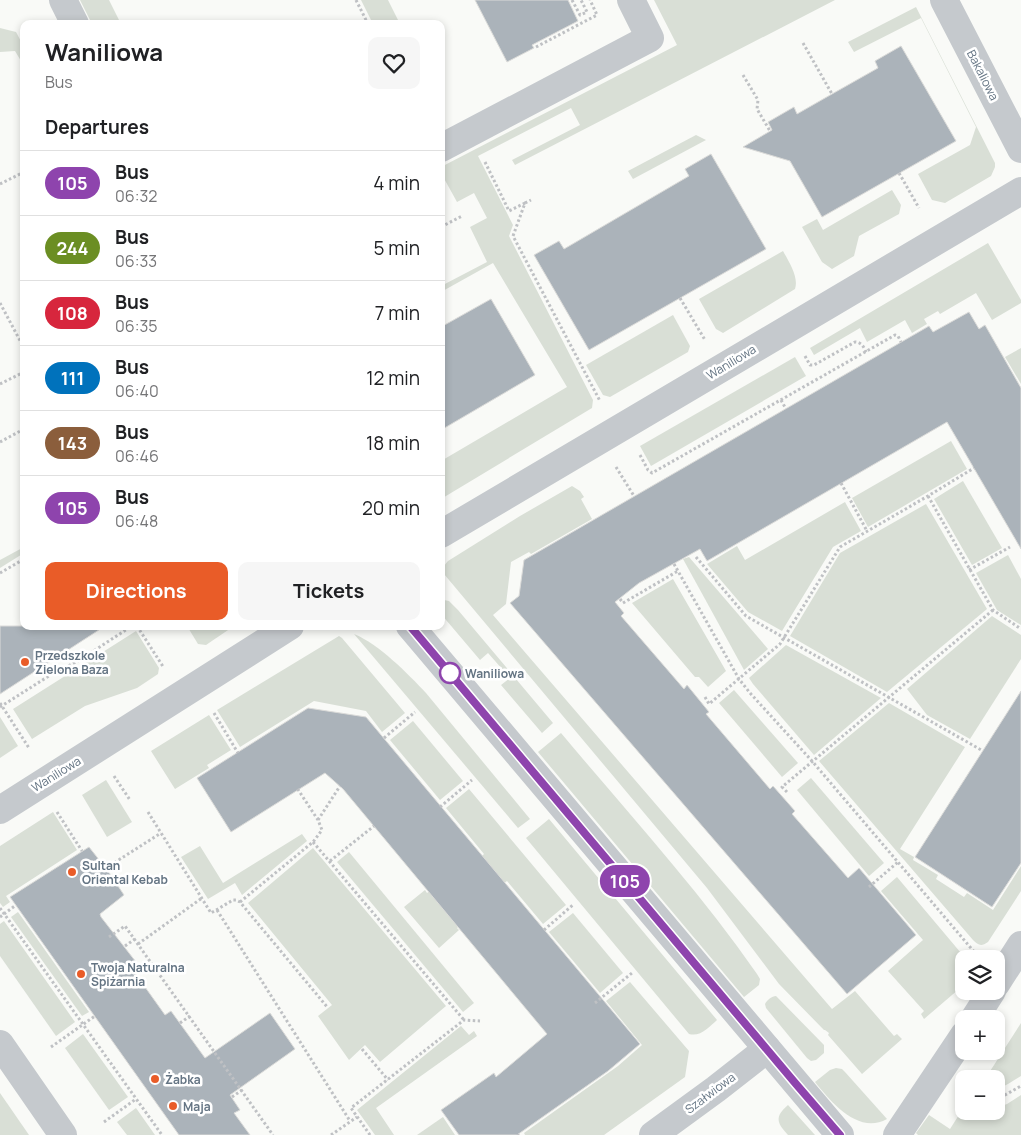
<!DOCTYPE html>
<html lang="en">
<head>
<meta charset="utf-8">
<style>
	:root { --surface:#fff; --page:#f6f6f6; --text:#202124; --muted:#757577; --line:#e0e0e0; --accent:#e95c28 }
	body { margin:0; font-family:Manrope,sans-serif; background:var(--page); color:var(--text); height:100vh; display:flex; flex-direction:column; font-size:19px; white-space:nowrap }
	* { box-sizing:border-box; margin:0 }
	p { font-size:16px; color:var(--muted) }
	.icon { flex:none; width:28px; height:28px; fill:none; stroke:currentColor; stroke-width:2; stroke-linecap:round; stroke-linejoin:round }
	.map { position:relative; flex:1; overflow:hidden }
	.details { position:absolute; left:20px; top:20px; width:425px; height:610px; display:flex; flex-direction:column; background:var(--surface); border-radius:10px; box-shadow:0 2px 8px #0003 }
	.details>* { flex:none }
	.badge { padding:0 10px; border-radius:16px; font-size:18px; line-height:32px }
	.buttons { position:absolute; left:955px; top:950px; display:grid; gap:10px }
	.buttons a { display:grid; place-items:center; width:50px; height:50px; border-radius:10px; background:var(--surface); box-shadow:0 2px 8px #0003; font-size:25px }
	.map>.badge { position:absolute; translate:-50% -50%; box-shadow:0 0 0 2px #fff }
	h2 { padding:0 25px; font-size:19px; line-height:45px }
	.round { display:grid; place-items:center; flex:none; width:52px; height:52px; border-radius:10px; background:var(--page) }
	.overview { display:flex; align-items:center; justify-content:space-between; height:85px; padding:0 25px }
	h1 { font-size:24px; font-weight:700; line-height:38px }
	.action { display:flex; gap:10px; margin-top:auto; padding:10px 25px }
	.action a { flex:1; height:58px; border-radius:10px; background:var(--accent); color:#fff; font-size:20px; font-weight:700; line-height:58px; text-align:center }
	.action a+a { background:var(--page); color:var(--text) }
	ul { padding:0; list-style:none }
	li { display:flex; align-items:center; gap:15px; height:65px; padding:0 25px; border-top:1px solid var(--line) }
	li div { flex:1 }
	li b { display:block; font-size:19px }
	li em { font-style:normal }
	li .badge { min-width:55px; font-weight:700; text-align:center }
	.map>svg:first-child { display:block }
	.green { fill:#d9dfd6 }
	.building { fill:#abb3ba; stroke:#dbdbd9 }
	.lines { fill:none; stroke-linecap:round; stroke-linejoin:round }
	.path { stroke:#bfc1c4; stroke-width:3; stroke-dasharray:2.5 2.5; stroke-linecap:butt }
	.minor { stroke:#c5c9cd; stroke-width:28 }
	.line-casing { stroke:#fff; stroke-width:11 }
	.line { stroke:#8e44ad; stroke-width:8 }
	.poi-dot { fill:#e95c28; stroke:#fff; stroke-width:2 }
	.stop-dot { fill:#fff; stroke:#8e44ad; stroke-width:2.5 }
	.labels { text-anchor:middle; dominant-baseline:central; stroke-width:5; stroke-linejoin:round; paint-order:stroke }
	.street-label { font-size:12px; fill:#647483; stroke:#fff }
	.poi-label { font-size:12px; font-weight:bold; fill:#647483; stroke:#fff; text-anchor:start }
	.stop-label { font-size:12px; font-weight:bold; fill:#647483; stroke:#fff; text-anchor:start }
</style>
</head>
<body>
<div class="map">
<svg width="1021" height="1135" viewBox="0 0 1021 1135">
	<rect width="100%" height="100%" fill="#f9faf7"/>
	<g class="green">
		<path d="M80 0H109L121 24H92Z"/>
		<path d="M361 0H388L400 24H373Z"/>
		<path d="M654 0H835L515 165 512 160 580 125 571 108 478 156 513 225 509 236 593 400 592 408 441 499V461L567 387 493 263 441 292V286L487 262 470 227 487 218 474 193 457 202 441 173V167L677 45Z"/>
		<path d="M916 7 995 163V167L991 176 945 203 932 200 918 174 970 145 976 127 921 18 854 52 848 42Z"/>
		<path d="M0 28 16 32 24 47V66L15 51 0 52Z"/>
		<path d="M696 135 706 140 633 179 628 171Z"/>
		<path d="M892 190 901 205 899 214 859 236 854 256 832 269 822 262 802 227 817 219 823 230Z"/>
		<path d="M988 243 1021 300V303L992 320 976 293 940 314 938 311 924 319 927 324 912 333 905 320 867 342 860 328 814 355 810 348Z"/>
		<path d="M783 251C789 262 799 277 795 289L723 333 716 329 699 299Z"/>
		<path d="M673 315 690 346 688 352 610 397 603 395 586 365Z"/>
		<path d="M1021 348V384L1005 357Z"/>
		<path d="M795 357 806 376 651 466 640 446Z"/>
		<path d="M951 441 967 469 868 527 852 498Z"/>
		<path d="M963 481 1002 548 972 565 934 499Z"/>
		<path d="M572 486 580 491 584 497 581 499 592 519 531 554 529 552 511 562 506 604 493 615 832 1009 855 991 894 1036 897 1034 902 1039 862 1074 828 1035 829 1033 825 1030H824L779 984 707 888 444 574C442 569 444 565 448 561L520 516Z"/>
		<path d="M845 502 861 531 833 547 782 631 748 612 707 564 737 546 745 560Z"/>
		<path d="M926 504 987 609 887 692 790 636 840 553Z"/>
		<path d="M24 547V553L0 568V560Z"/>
		<path d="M1008 555 1021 579V625L997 610 976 573Z"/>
		<path d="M689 557 768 649 744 670 683 559Z"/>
		<path d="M673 579 726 671 708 687 699 677H695L632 603Z"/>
		<path d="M444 600 449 601 458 610 553 723 542 733 501 685 510 678 488 653 480 660 441 614V601Z"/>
		<path d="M992 616 1021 635V659L970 739 927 715 907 689Z"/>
		<path d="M187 626H234L206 645 198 644Z"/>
		<path d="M136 631 159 668 158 674 137 688 85 706 32 739 13 709Z"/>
		<path d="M354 634C379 644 408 674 426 693L530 819 518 828Z"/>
		<path d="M339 636 342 638 405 713 382 732 366 711 314 701 240 747 217 710Z"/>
		<path d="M786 645 881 698 814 755 753 684 749 678Z"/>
		<path d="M734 690 798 763 782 777 719 703Z"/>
		<path d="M889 703 965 747 900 849 914 857 913 860 938 875 936 879 964 897 967 893 993 910 1021 866V891L988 942C981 947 978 945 973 940L819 761Z"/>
		<path d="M209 715 231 750 207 765 209 768 175 789 151 751Z"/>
		<path d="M0 717 18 746 0 758Z"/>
		<path d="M413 721 463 781 440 800 390 740Z"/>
		<path d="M561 733C627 812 698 889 757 974L760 979 759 985 744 997 538 752Z"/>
		<path d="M811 778 884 863 869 876 797 790Z"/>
		<path d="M106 780 132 822 107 837 82 795Z"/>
		<path d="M469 789 566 905 543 924 507 881 503 884 481 857 484 854 446 808Z"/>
		<path d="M53 812 77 850 6 896 10 902 3 907 0 903V846Z"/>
		<path d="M549 819 717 1020C709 1027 701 1037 689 1034L526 838Z"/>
		<path d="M302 834 307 841 242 895 235 883 208 899 181 857 200 846 223 883Z"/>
		<path d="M313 848 446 1006 380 1062 365 1045 349 1060 318 1016 332 1005 248 903Z"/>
		<path d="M349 852 474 1003 463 1012 337 862Z"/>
		<path d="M897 877 966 959H964V981L959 989 924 1019 921 1014 924 1011 888 971 923 940 881 891Z"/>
		<path d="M425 890 427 893 431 890 460 925 457 928 459 930 439 948 404 907Z"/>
		<path d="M18 912 89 1012 82 1016 11 917Z"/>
		<path d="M573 913 623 973 600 993 549 932Z"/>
		<path d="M4 921 75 1022 56 1036 0 956V924Z"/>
		<path d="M630 982 689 1051 685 1077 604 1135H525L524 1133 618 1066 642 1045 606 1001Z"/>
		<path d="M776 996 824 1045V1053L816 1060 811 1061 807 1058 766 1008 765 1004C767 1000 772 996 776 996Z"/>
		<path d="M1021 1023V1076L1008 1084 996 1090V1079H985Z"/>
		<path d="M461 1026 469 1035 474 1031 477 1036 376 1108 394 1135H375L357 1110Z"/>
		<path d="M83 1034 128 1097 109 1110 65 1048Z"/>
		<path d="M836 1068 842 1069 845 1072 887 1119C858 1135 831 1102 815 1082L830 1070Z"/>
		<path d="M0 1093 29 1135H0Z"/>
		<path d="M1021 1095V1135H918L916 1133 929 1115 950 1129 964 1107V1111H996V1108L1007 1104Z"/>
		<path d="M788 1105 815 1135H788C777 1123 774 1117 788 1105Z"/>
		<path d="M136 1108 155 1135H127L117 1122Z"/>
		<path d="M443 1117 455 1135H417Z"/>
	</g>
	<g class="building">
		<path d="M475 0H568L578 21 532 45 534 48 507 62Z"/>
		<path d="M901 46 956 141 822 217 790 161 743 147 772 130 768 122 794 107 797 114 832 94 878 68 875 61Z"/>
		<path d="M711 154 766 249 589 350 534 255 559 241 564 249 689 176 685 169Z"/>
		<path d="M491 299 535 375 441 430V327Z"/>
		<path d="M969 312 979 329 985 325 1021 388V549L947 422 707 561 700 549 639 583 615 602 624 613 621 616 684 689 687 685 709 712 706 714 770 789 773 786 795 811 792 814 848 878 859 868 916 935 847 994 510 603 519 596 524 560 929 326 933 332Z"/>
		<path d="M0 626H105L0 694Z"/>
		<path d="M1021 691V863L992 907 915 857Z"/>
		<path d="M308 708 366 717 640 1044 608 1071 517 1135H459L441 1110 494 1073 496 1077 547 1034 343 789 325 773 231 832 197 778Z"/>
		<path d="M89 847 108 871 124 895 100 914 101 917 136 962 130 966 165 1015 171 1011 205 1058 270 1013 295 1049 230 1095 240 1110 234 1113 250 1135H179L10 897Z"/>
	</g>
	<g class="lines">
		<g class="path">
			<path d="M356 0 368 24"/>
			<path d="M572 0 580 15 587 12 581 0"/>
			<path d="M803 43 832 94"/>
			<path d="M536 47 597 15 590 0"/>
			<path d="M743 75 758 100 757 109 770 131"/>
			<path d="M485 162 509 211 525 203 513 236 600 401"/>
			<path d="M899 173 919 208"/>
			<path d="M0 184 24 172"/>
			<path d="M525 203 531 200"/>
			<path d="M441 227 462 216"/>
			<path d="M680 298 705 340"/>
			<path d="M0 303 24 348"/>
			<path d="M805 356 810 365H814L855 342C861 342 864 347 866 352"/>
			<path d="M0 384 24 372"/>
			<path d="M781 400 786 409"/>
			<path d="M0 442 24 429"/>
			<path d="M640 455 648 470 652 473 895 335 898 336 901 342"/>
			<path d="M616 467 634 496"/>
			<path d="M841 483 867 531"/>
			<path d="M928 496 993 610 1021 629"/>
			<path d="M696 557 746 616 983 751"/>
			<path d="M674 564 739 679 750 693 812 761 976 954"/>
			<path d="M969 570 1010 547"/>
			<path d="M0 573 24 559"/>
			<path d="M620 599 623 603 678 571"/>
			<path d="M137 626 164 668"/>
			<path d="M45 665 52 674"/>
			<path d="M705 697 709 704 780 644 840 547 928 496 974 468"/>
			<path d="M0 703 29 748"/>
			<path d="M0 707 52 674 78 661 132 626"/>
			<path d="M214 713 238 753"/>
			<path d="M384 738 415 712"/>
			<path d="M114 776 130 800"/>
			<path d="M787 792 782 787 993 610"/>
			<path d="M440 807 472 780"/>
			<path d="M57 812 82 851"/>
			<path d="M148 812 211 913 233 900H236L240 902 328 1008"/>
			<path d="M318 820 340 786"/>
			<path d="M313 842 464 1020"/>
			<path d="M330 861 374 826"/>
			<path d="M106 868 161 833"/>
			<path d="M869 887 898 862"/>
			<path d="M240 902 313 842 322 830 318 820 297 788"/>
			<path d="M0 908 162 1135"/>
			<path d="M217 910 350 1121"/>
			<path d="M0 917 16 905"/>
			<path d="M544 930 574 904"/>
			<path d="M109 937 125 926 273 1135"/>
			<path d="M138 944 202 898"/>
			<path d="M125 946 135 939"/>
			<path d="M595 1003 632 973"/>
			<path d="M180 1023 190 1016"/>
			<path d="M51 1047 95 1016"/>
			<path d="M362 1049 388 1080"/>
			<path d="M232 1097 242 1090"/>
			<path d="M996 1100 1021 1086"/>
			<path d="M104 1122 136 1099"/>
			<path d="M518 1134V1135"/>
			<path d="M331 1135 357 1117"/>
			<path d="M370 1135 351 1108 464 1020 480 1021"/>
		</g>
		<g class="minor">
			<path d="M63 0 75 24"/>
			<path d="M944 0 1021 149"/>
			<path d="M441 148 650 38 631 0"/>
			<path d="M441 534 1021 191"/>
			<path d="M410 626 840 1135"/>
			<path d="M0 810 290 626"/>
			<path d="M996 984 1021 945"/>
			<path d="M974 1019 992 991"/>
			<path d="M0 1044 63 1135"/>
			<path d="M653 1135 716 1089 767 1049"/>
			<path d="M897 1135 964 1035"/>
		</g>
	</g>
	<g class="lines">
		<g class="line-casing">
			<path id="line" d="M410 626 796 1084 840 1135"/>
		</g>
		<use href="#line" class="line"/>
	</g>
	<g class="poi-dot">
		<circle cx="25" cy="662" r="5"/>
		<circle cx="72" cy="872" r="5"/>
		<circle cx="81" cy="974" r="5"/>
		<circle cx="155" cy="1079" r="5"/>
		<circle cx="173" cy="1106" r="5"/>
	</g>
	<circle class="stop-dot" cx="450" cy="673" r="10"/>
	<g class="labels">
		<g class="street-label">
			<text transform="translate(983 75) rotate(63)">Bakaliowa</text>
			<text transform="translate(731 362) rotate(-31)">Waniliowa</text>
			<text transform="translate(56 774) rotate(-32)">Waniliowa</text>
			<text transform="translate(710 1093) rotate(-37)">Szałwiowa</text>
		</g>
		<g class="poi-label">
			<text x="35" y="655">Przedszkole<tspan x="35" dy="14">Zielona Baza</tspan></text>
			<text x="82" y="865">Sultan<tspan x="82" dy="14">Oriental Kebab</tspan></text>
			<text x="91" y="967">Twoja Naturalna<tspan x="91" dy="14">Spiżarnia</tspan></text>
			<text x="165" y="1079">Żabka</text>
			<text x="183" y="1106">Maja</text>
		</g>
		<g class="stop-label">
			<text x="465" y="673">Waniliowa</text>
		</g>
	</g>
</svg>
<div class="buttons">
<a><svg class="icon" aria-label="layers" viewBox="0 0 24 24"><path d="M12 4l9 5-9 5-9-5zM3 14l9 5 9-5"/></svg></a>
<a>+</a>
<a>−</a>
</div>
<b class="badge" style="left:625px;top:881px;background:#8e44ad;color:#fff">105</b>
<section class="details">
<div class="overview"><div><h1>Waniliowa</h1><p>Bus</p></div><a class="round"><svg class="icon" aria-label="heart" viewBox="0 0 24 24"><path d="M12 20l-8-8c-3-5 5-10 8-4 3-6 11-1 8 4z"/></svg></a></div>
<h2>Departures</h2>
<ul>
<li><span class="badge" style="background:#8e44ad;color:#fff">105</span><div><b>Bus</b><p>06:32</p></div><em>4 min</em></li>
<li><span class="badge" style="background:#6b8e23;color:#fff">244</span><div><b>Bus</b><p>06:33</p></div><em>5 min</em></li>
<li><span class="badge" style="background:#d7263d;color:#fff">108</span><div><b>Bus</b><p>06:35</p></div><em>7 min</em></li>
<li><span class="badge" style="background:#0072bc;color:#fff">111</span><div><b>Bus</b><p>06:40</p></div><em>12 min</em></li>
<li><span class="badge" style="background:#8b5e3c;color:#fff">143</span><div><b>Bus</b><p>06:46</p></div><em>18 min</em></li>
<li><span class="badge" style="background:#8e44ad;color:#fff">105</span><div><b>Bus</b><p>06:48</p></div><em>20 min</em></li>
</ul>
<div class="action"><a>Directions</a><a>Tickets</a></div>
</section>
</div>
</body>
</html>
